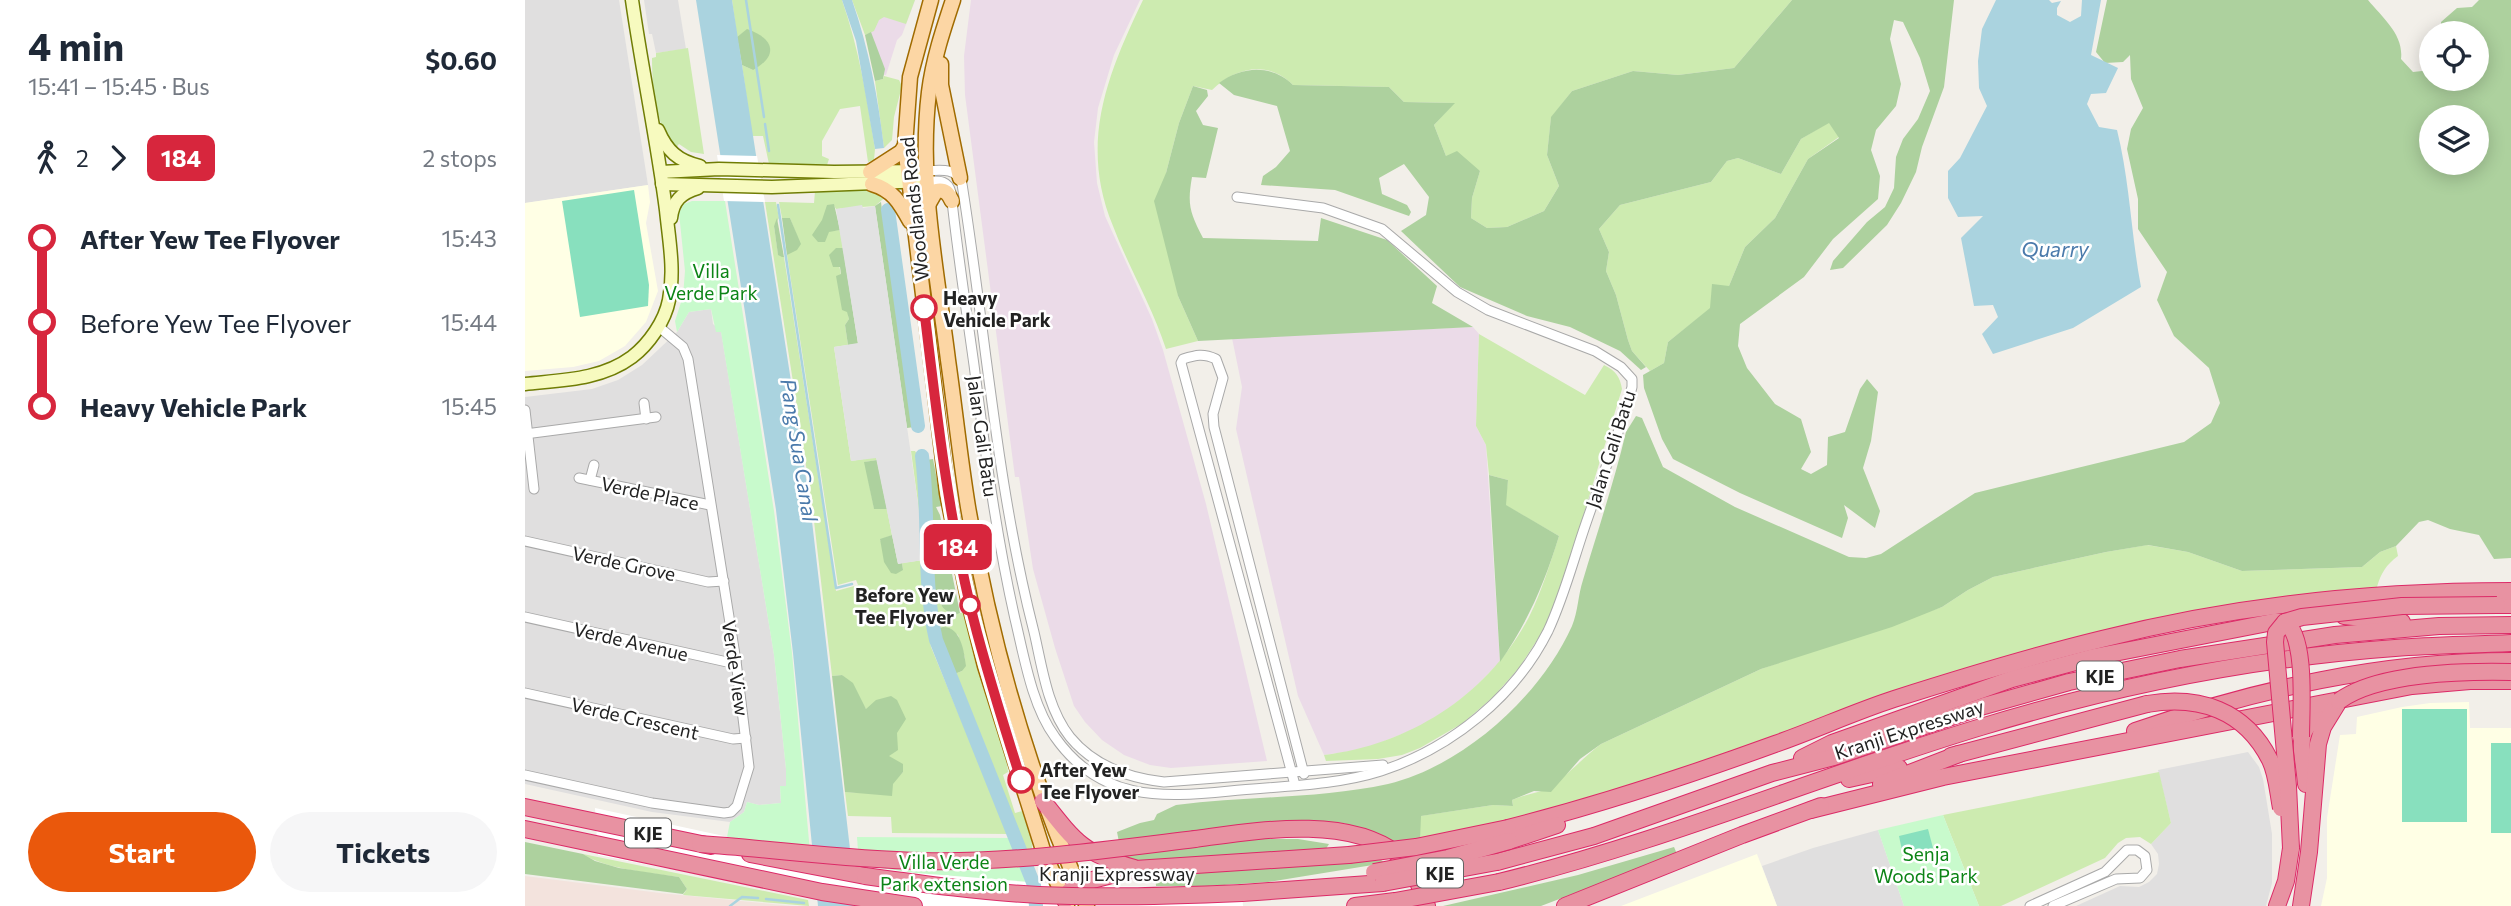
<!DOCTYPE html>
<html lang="en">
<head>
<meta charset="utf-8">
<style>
	:root { --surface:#fff; --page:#f6f6f7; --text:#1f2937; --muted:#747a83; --accent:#ea580c }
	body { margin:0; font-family:Commissioner,sans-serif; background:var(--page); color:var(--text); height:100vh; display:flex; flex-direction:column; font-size:26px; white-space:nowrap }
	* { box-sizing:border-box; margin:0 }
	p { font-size:23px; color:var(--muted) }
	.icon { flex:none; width:38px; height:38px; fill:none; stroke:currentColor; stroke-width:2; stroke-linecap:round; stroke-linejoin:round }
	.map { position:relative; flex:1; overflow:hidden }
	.sheet { display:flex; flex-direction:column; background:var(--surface); width:525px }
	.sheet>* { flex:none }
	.badge { padding:0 14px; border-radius:10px; font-size:24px; line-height:46px }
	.controls { position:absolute; left:1894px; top:21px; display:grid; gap:14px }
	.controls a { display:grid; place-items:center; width:70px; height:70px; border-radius:50%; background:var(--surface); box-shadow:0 4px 18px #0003; font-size:35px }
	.map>.badge { position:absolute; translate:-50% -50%; box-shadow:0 0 0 4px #fff }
	.legs { display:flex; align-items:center; gap:10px; height:77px; padding:0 28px; font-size:23px }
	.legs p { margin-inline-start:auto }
	.headline { display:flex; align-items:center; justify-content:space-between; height:119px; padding:0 28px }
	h1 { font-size:38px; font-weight:700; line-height:52px }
	.action { display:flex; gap:14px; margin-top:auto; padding:14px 28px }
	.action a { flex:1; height:80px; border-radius:42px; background:var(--accent); color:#fff; font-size:28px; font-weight:700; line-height:80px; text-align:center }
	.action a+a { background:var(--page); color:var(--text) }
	ul { padding:0 28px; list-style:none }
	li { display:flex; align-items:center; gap:24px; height:84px; font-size:26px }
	li i { display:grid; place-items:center; width:10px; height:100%; margin:0 9px; background:currentColor }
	li i::after { content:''; width:18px; height:18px; margin:-9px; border:5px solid; border-radius:50%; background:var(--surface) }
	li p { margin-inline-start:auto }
	li:first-child i { background:linear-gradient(#0000 50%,currentColor 0) }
	li:last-child i { background:linear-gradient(currentColor 50%,#0000 0) }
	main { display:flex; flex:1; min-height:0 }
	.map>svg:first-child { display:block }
	.residential { fill:#e0dfdf }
	.industrial { fill:#ebdbe8 }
	.education { fill:#ffffe5 }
	.military { fill:#f3e3dd }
	.grass { fill:#cdebb0 }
	.forest { fill:#add19e; fill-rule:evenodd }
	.park { fill:#c8facc }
	.pitch { fill:#88e0be }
	.parking { fill:#e2e2e2 }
	.water { fill:#aad3df }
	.pier { fill:#fff }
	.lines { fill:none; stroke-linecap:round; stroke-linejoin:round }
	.stream { stroke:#aad3df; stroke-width:2.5 }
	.river { stroke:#aad3df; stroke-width:14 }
	.street-casing { stroke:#a9a9a9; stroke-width:11 }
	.secondary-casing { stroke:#707d05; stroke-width:15 }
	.primary-casing { stroke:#a06b00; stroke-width:17 }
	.highway-casing { stroke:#dc2a67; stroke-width:18 }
	.street { stroke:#fff; stroke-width:9 }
	.secondary { stroke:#f7fabf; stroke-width:12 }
	.primary { stroke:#fcd6a4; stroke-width:14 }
	.highway { stroke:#e892a2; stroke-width:16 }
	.highway-bridge-casing { stroke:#dc2a67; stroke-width:18; stroke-linecap:butt }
	.highway-bridge { stroke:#e892a2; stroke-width:16 }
	.line-1-casing { stroke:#fff; stroke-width:16 }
	.line-1 { stroke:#d7263d; stroke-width:10 }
	.stop-1-dot { fill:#fff; stroke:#d7263d; stroke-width:3.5 }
	.labels { text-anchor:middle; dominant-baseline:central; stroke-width:5; stroke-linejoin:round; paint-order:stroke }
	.shield { fill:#fff; stroke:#646464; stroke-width:2 }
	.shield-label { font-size:18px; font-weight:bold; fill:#222 }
	.street-label { font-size:19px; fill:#222; stroke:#fff }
	.park-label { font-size:19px; fill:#0c8416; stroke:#fff }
	.stop-label { font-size:19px; font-weight:bold; fill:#222; stroke:#fff; text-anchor:start }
	.water-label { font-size:21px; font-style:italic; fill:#4a7aab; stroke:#fff }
</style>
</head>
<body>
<main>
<section class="sheet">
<div class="headline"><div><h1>4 min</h1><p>15:41 – 15:45 · Bus</p></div><b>$0.60</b></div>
<div class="legs"><svg class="icon" aria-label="walk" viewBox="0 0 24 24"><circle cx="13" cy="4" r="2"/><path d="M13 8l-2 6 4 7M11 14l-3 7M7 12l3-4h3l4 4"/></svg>2<svg class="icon" aria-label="forward" viewBox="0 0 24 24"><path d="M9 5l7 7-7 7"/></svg><b class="badge" style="background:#d7263d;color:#fff">184</b><p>2 stops</p></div>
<ul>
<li><i style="color:#d7263d"></i><b>After Yew Tee Flyover</b><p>15:43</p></li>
<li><i style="color:#d7263d"></i><span>Before Yew Tee Flyover</span><p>15:44</p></li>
<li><i style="color:#d7263d"></i><b>Heavy Vehicle Park</b><p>15:45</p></li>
</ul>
<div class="action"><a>Start</a><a>Tickets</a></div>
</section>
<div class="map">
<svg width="1986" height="906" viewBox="0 0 1986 906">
	<rect width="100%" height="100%" fill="#f2efe9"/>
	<g class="residential">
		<path d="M0 0H94L123 185 0 203Z"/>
		<path d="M119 0H153L161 49 131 53 127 34H124Z"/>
		<path d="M186 309 188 324 196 331 249 655 261 769V786L255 787 256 803 234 805 222 802 219 812 205 822 127 812 0 784V397L67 389 93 380 117 365 152 332 164 312Z"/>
		<path d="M1723 752 1734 767 1738 779 1747 834V883L1741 906H1551L1595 886 1614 887 1624 882 1632 874 1634 864 1633 854 1626 844 1646 823 1633 770Z"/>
		<path d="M1353 830 1379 906H1252L1237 866 1288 848Z"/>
	</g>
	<g class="industrial">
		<path d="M333 0H390L377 35 372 40 361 75 352 74Z"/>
		<path d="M446 0H615L589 55 573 108 569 142 572 183 580 216 627 319 638 350 681 504 742 761 646 768 625 765 599 755 577 740 560 722 549 706 530 648 508 569 494 477H490L440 95 439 56Z"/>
		<path d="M948 327 954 334 951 426 961 445 975 662 947 690 923 709 894 727 840 749 799 755 773 696 711 429 717 387 707 338Z"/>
	</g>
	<g class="education">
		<path d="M123 185 125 202 121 223 133 291 121 322 100 346 74 361 48 367 0 371V203Z"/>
		<path d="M1944 702 1945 728H1986V906H1796L1802 878V818L1815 735 1831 734 1832 717 1877 707 1905 703Z"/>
		<path d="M1232 854 1252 906H1096Z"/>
	</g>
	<path class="military" d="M0 876 135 893 267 906H0Z"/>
	<g class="grass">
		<path d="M207 0H317C334 49 342 98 350 149L349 160 343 162 335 106 315 109 297 141V156L304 159 302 165 244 164 238 136H227L217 65 228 70 222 30 212 37Z"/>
		<path d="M327 0H390L381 24 359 17 354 20 349 31 340 35Z"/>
		<path d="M618 0H1267L1209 68 1153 75 1108 71 1047 91 1026 118 1022 155 1034 186 1019 211 982 227 962 228 946 218 947 198 955 171 921 156 909 125 929 103 879 102 864 87 768 85C744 60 710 67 687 90L668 86 654 123 641 173 653 296 673 341 641 349C627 306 604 268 588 226 554 144 582 75 618 0Z"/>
		<path d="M163 48 179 154 166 152 154 144 149 150C131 124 127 88 127 58L131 57V53Z"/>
		<path d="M359 76 374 80 377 86 369 117 367 140 359 148 350 81 358 79Z"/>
		<path d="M1304 122 1314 137 1283 159 1250 218 1220 247 1204 286 1186 308 1143 342 1139 363 1125 371 1107 351 1103 340 1091 295 1081 271 1084 252 1074 229 1095 205 1186 182 1202 161 1213 158 1256 174 1276 139Z"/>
		<path d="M345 187 364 194 350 206 311 209 308 204 304 231 315 230 318 248H311L324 319 320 325 323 345 309 347 326 461 351 457 352 460 340 462 349 508 362 509 367 535 355 540 378 570 377 563 398 560 393 503 386 451H390L393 456 398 494 400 616 406 647 483 834 367 833 366 817 323 816 320 792C343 794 363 789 378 772L363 756 341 709 317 675 307 676 287 504 240 202H251L254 218 249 226 253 254 259 257 311 591 333 585 331 580 313 585 262 255 275 244 265 218H257L254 202 289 203 290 191Z"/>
		<path d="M954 334 1060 395 1079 365C1091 371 1095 377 1097 389L1034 595 1018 631 994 668 968 697 938 723 895 748 877 755 853 759 801 761 799 755C885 745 964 694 1004 617 1017 591 1025 563 1034 536L980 505 983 480 964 475 961 445 951 426Z"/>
		<path d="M1622 545 1663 552 1717 571 1837 567 1855 552 1871 546 1873 556C1861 565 1856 573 1852 587L1676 611 1197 757 1046 806 895 840V816L968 805 988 806 987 800C996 796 1011 793 1019 790 1040 779 1056 759 1076 744L1236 669 1417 607 1443 590 1468 577 1581 552Z"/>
		<path d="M408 590 418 608 428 615 439 612 481 755 483 772 478 775 490 813 497 811C503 825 508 837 507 852L499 853 427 675 437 671 440 658 433 635 418 627 411 629Z"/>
		<path d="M1634 772 1646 823 1626 844 1615 837 1601 838 1593 843 1580 858 1476 906H1454L1418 815Z"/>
		<path d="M58 854 283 900 284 906 158 895 162 889 154 877C126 873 80 869 58 854Z"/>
	</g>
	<g class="forest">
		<path d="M1267 0H1429L1419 87 1397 147 1391 172 1376 203 1362 225 1318 268 1305 270 1308 261 1342 222 1360 207 1369 188 1371 157 1378 139 1393 119 1405 91 1395 58 1378 22 1369 20 1365 39 1376 84 1371 106 1351 130 1346 150 1355 176 1353 199 1308 239 1279 277 1215 324 1213 346 1222 368 1250 404 1276 419 1286 452 1276 469 1286 474 1302 465 1303 437 1320 432 1335 389 1342 379 1353 392 1346 441 1338 468 1355 511 1350 528 1319 505 1323 518 1317 538 1215 493 1148 459 1137 439 1119 388 1118 375 1139 363 1143 342 1185 308 1187 284 1204 286 1220 247 1250 218 1283 159 1314 138 1304 123 1276 139 1256 174 1213 158 1202 161 1186 182 1095 205 1074 229 1084 252 1081 271 1091 295 1103 340 1107 351 1121 367 1116 370 1095 351 1045 327 1002 316 935 287 876 231 901 215 904 197 879 164 854 178 857 194 882 205 886 212 884 216 810 190 736 185 738 176 751 167 765 151 752 106 709 95 694 83C717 66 747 64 768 85L864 87 879 102 930 103 909 125 921 156 932 151 955 171 947 198 946 218 962 228 982 227 1019 211 1034 186 1022 155 1026 117 1047 91 1108 71 1153 75 1209 68Z"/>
		<path d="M1582 0H1843C1858 18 1879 35 1876 59L1888 72 1906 70V79H1951V77H1955L1958 69 1951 58V33H1916V22L1932 8 1947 7 1954 0H1986V558L1969 559 1954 535 1925 529 1903 520 1894 522 1871 546 1855 552 1837 567 1717 571 1663 552 1623 545 1581 552 1468 577 1443 590 1417 607 1367 627 1236 669 1076 744 1055 759 1026 792 1009 791 987 800 988 806 968 805 896 816 895 840 862 841 838 829 818 823 773 821 594 842 592 832 615 823 629 820 632 814 651 805C721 796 793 799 863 784 938 766 1015 697 1047 626 1053 612 1053 595 1058 580 1073 530 1089 482 1101 432L1111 416 1117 418 1138 467 1210 507 1324 557 1341 558 1356 554 1450 493 1659 442 1686 423 1695 403 1684 368 1649 336 1632 300 1642 272 1613 229V199L1602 149 1606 129 1618 108 1606 79 1605 55 1598 62 1580 63 1571 52ZM1906 117H1951V163H1906Z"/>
		<path d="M222 29C248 38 255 55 228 70L217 65 212 37Z"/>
		<path d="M346 32 360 69 358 79 350 81 340 35Z"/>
		<path d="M668 86 682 90 683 96 671 111 678 125 693 128 681 178 667 177C662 205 665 213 678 238L793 241 796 218 862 240 912 286 907 303 948 327 673 341 653 296 629 201 641 173 654 123Z"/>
		<path d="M356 202 357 210H360L389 427 382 428 350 206Z"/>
		<path d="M309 204 315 230 304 232 300 242H293L287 235 297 220 302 205Z"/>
		<path d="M252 218 259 257H257L253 255 249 226Z"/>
		<path d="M257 218H265L276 244 272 250 262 255Z"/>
		<path d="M311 248H318L333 344 323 345 320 325 324 319 322 312 317 310 311 276 316 274 315 267H308L304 255Z"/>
		<path d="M408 459 417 506 411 507 415 515 435 613 428 616 418 608 408 590 405 494 401 460Z"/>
		<path d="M352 460 362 509H349L339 462Z"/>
		<path d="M964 475 983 480 981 505 1034 536C1020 582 1003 622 975 662Z"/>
		<path d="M367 535 373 564 377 563 378 570 371 574 366 573 359 562 355 539Z"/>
		<path d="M418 627C436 627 439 651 441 666L437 671 427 675 411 629Z"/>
		<path d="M317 675 328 683 341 709 351 700 366 696 372 700 381 719 372 733 373 750 364 756 378 764V772L368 784 367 796 320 792 307 676Z"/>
		<path d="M730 839H773L804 844 799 852 638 861H611L593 856Z"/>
		<path d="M0 842 58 854 70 861 94 868 154 877 162 889 158 894 0 874Z"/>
		<path d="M1149 847 1152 854 1016 906H918L1053 875Z"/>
		<path d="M856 860 860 863 743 882 685 886H631L630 874 684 868Z"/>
	</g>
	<g class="park">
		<path d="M167 201H200L249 511 267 653 285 852 202 837 205 822 219 812 222 802 234 805 256 803 255 786H261V769L249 655 196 332H191L186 309 164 312 152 332 150 321 158 296 160 271 154 213 159 204Z"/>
		<path d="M1418 815 1454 906H1379L1353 830Z"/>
		<path d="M332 837 485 838 504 886 337 906Z"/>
	</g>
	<g class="pitch">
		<path d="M109 190 124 285 123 306 55 317 37 201Z"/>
		<rect x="1877" y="709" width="65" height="113"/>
		<rect x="1966" y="743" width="20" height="90"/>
		<path d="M1403 829 1408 848 1378 855 1374 836Z"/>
	</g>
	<path class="parking" d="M337 205 338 208 350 206 393 503 398 560 373 564 351 458 326 461 309 347 333 343 311 209Z"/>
	<g class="water">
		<path d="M171 0H207L285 504 325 849 328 906H293L268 653 251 510Z"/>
		<path d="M317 0H327C344 49 353 97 359 148L350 149 331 41Z"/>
		<path d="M1471 0H1524L1527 3 1536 1 1532 8V15L1545 22 1556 16 1557 0H1576L1566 55 1593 68 1581 93 1566 94 1562 104 1574 127 1592 130C1605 182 1606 235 1616 287L1548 328 1468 354 1457 334 1473 317 1468 305 1449 306 1436 238 1458 216 1433 217 1423 198V171L1435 158 1462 106 1454 88 1453 61 1457 29Z"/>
	</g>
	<g class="pier">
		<path d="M192 155 232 156 240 202 199 201Z"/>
		<path d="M70 808 333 865 391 873 556 886 667 887 716 884 718 906H334L73 855Z"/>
	</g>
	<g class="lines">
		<g class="stream">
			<path d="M221 0 239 117"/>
			<path d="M240 124 244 151"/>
			<path d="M253 205 311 588 327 584"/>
			<path d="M241 899 279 903"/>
			<path d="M205 906 217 897 233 898"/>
		</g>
		<g class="river">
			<path d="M363 210 393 426"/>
			<path d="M397 456C405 517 397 580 411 640L509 885 511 906"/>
		</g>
		<g class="street-casing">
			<g id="street">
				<path d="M400 171C415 170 432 167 437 184 461 334 471 484 509 632 517 666 522 708 545 737 568 765 603 778 639 782L858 765"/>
				<path d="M401 181C413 181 422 179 426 192 432 250 441 307 449 365 460 450 471 535 490 619 499 656 507 706 530 737 575 801 635 798 705 791 754 786 809 786 856 771 926 748 990 697 1023 631 1038 599 1047 565 1058 532 1074 484 1094 436 1107 387V379L1096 367 1070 351 963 310 932 292 857 229 798 208 712 197"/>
				<path d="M119 403 121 419"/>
				<path d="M0 410 9 489"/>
				<path d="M0 434 131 417"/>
				<path d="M54 478 185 505"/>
				<path d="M65 480 69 465"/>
				<path d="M0 541 183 582 199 581"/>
				<path d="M0 617 202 662 211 661"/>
				<path d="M0 693 208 739 221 738"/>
				<path d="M0 775 127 803 199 813 206 812 212 806 224 767 211 661 163 359 158 347 133 326"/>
				<path d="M770 785 656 363 658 359C671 355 678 353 691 359L698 378 688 414 689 427 779 774"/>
				<path d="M1505 906 1580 872 1602 850H1612L1620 856 1622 870 1615 878 1591 879 1528 906"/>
			</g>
		</g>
		<g class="secondary-casing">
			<g id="secondary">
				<path d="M133 130C142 151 153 161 175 166"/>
				<path d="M136 172 194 169 309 172 400 171"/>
				<path d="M137 184 247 187 401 181"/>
				<path d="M146 218C148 201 156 193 173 188"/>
				<path d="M0 384C37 380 76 380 107 357 124 344 140 321 144 300 150 270 144 240 141 210 132 140 117 70 107 0"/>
			</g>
		</g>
		<g class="primary-casing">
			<g id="primary">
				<path d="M406 0 385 77 380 146 422 493 444 603 460 666 518 850 542 905"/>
				<path d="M428 0C418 30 408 60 404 92 393 182 412 271 423 360 430 409 435 458 443 507 466 644 505 779 562 906"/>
				<path d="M416 64V85L435 178"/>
				<path d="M345 172 376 152 380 146"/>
				<path d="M347 184C368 190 375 203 385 221"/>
				<path d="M403 205 411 191C420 189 423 193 427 201"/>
			</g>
		</g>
		<g class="highway-casing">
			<g id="highway">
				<path d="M1972 605H1986"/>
				<path d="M1819 616 1877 622"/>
				<path d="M1610 731C1733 689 1856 661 1986 661"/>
				<path d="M1426 756 1622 704"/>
				<path d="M1277 758 1307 743 1487 679 1569 657 1748 622H1760"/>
				<path d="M1324 779 1374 768"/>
				<path d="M1356 784 1434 754"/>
				<path d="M1781 784C1777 739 1766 732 1808 705"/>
				<path d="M518 801C551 843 558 853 609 868"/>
				<path d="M0 807 186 846"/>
				<path d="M1286 810 1418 777 1887 686 1945 681H1986"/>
				<path d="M983 828C1073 805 1162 776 1250 744 1290 730 1329 712 1369 699 1438 677 1507 656 1577 639 1710 605 1849 591 1986 591"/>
				<path d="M0 829 297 892 389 906"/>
				<path d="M670 839C730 831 822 814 874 855 890 869 895 887 902 906"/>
				<path d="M984 841 1032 825"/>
				<path d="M225 854 340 876"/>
				<path d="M972 862 1069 836 1247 773 1309 757 1459 706 1544 682 1655 659 1810 635 1914 626 1986 625"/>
				<path d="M974 882C1138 842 1294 776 1456 727 1590 686 1730 658 1870 648 1909 645 1947 645 1986 643"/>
				<path d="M717 893 858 883"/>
				<path d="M540 900 543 893 552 884 610 869 824 855"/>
				<path d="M830 906 870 901"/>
				<path d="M1040 906 1217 835 1296 806"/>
				<path d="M1752 906 1761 881 1766 848"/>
				<path d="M1776 906 1784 852 1793 744 1798 727 1814 701"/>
			</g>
		</g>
		<use href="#street" class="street"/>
		<use href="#secondary" class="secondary"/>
		<use href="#primary" class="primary"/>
		<use href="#highway" class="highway"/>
		<g class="highway-bridge-casing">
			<g id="highway-bridge">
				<path d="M1760 622C1782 636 1776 711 1776 737"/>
				<path d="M1814 701C1852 673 1938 671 1986 672"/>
				<path d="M1622 704C1674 695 1720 710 1745 760 1752 774 1753 793 1756 808"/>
				<path d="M175 844C249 849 323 860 398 861 489 863 580 850 670 839"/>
				<path d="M1766 848 1763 786 1750 642 1751 633 1760 622 1777 617 1877 606 1972 605"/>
				<path d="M824 855 891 847 983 828"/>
				<path d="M849 872 923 858 984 841"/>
				<path d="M340 876C398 884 456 892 514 895 582 898 649 896 717 893"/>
				<path d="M858 883 972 862"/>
				<path d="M870 901 974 882"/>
			</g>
		</g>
		<use href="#highway-bridge" class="highway-bridge"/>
	</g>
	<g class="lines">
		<g class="line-1-casing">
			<path id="line-1" d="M399 308C411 408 422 507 445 605 459 664 478 722 496 780"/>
		</g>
		<use href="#line-1" class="line-1"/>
	</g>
	<g class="stop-1-dot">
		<circle cx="399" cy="308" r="12"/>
		<circle cx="445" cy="605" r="9"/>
		<circle cx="496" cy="780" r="12"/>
	</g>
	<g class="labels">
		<g class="shield">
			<rect x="1552" y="661.5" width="46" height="29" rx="5"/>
			<rect x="100" y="818.5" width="46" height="29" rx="5"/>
			<rect x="892" y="858.5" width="46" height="29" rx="5"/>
		</g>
		<g class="shield-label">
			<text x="1575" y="676">KJE</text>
			<text x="123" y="833">KJE</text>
			<text x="915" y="873">KJE</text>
		</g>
		<g class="street-label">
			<text transform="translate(389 209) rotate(-96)">Woodlands Road</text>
			<text transform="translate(458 436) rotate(82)">Jalan Gali Batu</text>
			<text transform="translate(1085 449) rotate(-72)">Jalan Gali Batu</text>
			<text transform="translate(125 493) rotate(12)">Verde Place</text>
			<text transform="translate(99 563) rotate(12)">Verde Grove</text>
			<text transform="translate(106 641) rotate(13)">Verde Avenue</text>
			<text transform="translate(211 668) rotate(82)">Verde View</text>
			<text transform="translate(110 718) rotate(13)">Verde Crescent</text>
			<text transform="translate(1384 729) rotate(-18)">Kranji Expressway</text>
			<text x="592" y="873">Kranji Expressway</text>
		</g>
		<g class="park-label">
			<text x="186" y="270">Villa<tspan x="186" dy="22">Verde Park</tspan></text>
			<text x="1401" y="853">Senja<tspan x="1401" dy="22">Woods Park</tspan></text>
			<text x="419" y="861">Villa Verde<tspan x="419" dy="22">Park extension</tspan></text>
		</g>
		<g class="stop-label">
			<text x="418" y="297">Heavy<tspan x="418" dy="22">Vehicle Park</tspan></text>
			<text x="429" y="594" text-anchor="end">Before Yew<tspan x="429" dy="22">Tee Flyover</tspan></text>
			<text x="515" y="769">After Yew<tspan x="515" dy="22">Tee Flyover</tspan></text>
		</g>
		<g class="water-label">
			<text x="1530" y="248">Quarry</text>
			<text transform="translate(275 450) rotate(81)">Pang Sua Canal</text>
		</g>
	</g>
</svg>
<div class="controls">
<a><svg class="icon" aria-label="locate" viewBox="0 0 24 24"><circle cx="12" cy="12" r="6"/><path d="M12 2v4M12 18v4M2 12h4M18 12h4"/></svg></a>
<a><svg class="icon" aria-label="layers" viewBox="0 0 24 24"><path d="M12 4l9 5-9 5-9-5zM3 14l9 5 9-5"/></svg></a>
</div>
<b class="badge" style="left:433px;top:547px;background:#d7263d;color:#fff">184</b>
</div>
</main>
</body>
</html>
